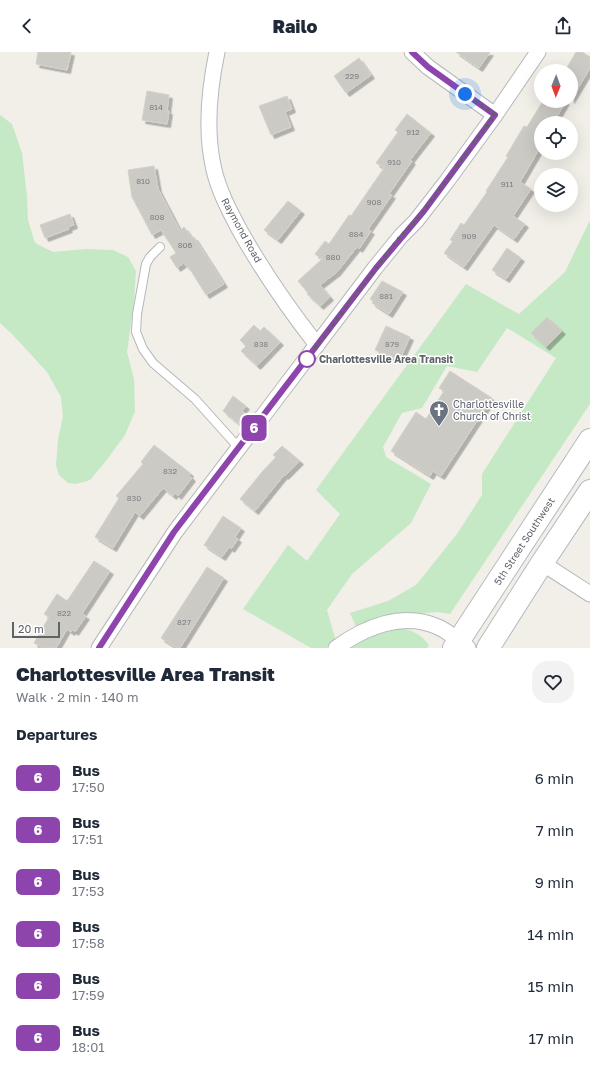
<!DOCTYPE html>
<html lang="en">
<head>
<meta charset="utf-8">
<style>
	:root { --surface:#fff; --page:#f2f2f3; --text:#1f2937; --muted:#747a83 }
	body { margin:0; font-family:"Golos Text",sans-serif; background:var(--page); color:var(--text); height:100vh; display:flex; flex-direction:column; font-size:15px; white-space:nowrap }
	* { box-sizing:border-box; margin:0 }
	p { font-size:13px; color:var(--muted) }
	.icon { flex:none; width:22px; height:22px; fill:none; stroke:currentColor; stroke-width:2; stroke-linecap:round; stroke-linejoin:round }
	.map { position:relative; height:596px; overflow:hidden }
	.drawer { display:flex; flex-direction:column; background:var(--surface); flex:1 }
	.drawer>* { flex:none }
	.badge { padding:0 8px; border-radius:6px; font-size:14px; line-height:26px }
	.needle { width:26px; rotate:181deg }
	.fabs { position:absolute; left:534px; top:12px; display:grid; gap:8px }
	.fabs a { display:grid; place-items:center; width:44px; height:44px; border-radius:50%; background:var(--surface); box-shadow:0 4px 16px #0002; font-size:20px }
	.scale { position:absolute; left:12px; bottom:10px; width:48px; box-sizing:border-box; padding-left:4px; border:2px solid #5f6368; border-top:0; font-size:11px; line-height:14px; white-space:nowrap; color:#5f6368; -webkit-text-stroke:3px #fff; paint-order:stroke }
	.you { position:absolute; width:20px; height:20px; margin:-10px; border:3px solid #fff; border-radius:50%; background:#1a73e8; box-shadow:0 0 0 6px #1a73e833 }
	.map>.badge { position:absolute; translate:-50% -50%; box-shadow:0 0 0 2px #fff }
	h2 { padding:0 16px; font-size:15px; line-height:36px }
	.round { display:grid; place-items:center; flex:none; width:42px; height:42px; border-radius:16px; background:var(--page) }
	.summary { display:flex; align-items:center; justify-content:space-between; height:68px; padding:0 16px }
	h1 { font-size:19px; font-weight:800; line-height:30px }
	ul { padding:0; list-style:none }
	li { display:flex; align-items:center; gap:12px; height:52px; padding:0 16px }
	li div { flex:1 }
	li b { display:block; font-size:15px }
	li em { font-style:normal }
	li .badge { min-width:44px; font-weight:700; text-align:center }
	header { display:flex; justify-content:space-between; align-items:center; height:52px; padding:0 16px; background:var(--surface); font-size:18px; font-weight:800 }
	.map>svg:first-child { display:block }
	.green { fill:#c5e8c5 }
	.building { fill:#cccac5; stroke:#d6d1c6; filter:url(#shadow) }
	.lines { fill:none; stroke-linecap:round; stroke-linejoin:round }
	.service-casing { stroke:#b5b8bc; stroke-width:10 }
	.minor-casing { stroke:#b5b8bc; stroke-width:17 }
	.secondary-casing { stroke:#b6babf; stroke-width:24 }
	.service { stroke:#fff; stroke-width:8 }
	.minor { stroke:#fff; stroke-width:15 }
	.secondary { stroke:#fff; stroke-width:22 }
	.line-casing { stroke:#fff; stroke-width:9 }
	.line { stroke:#8e44ad; stroke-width:6 }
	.walk { stroke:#5f6368; stroke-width:4; stroke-dasharray:0 7.2 }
	.stop-dot { fill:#fff; stroke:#8e44ad; stroke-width:2 }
	.labels { text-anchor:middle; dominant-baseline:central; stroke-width:3; stroke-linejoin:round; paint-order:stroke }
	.number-label { font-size:8px; fill:#7a7d7f }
	.street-label { font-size:10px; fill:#5f6368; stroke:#fff }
	.stop-label { font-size:10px; font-weight:bold; fill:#5f6368; stroke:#fff; text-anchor:start }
	.worship-label { font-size:10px; fill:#5b616d; stroke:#fff; text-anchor:start }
</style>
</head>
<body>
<header><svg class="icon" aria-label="back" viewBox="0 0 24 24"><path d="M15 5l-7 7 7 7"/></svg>Railo<svg class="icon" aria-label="share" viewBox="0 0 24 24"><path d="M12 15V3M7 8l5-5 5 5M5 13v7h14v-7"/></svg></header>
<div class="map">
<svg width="590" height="596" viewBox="0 0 590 596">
	<defs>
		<filter id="shadow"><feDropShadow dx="3.5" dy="3.5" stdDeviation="0" flood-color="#0004"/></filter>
	</defs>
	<rect width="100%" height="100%" fill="#f1efe8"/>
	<g class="green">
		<path d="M0 63 12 72 22 101 27 144 28 168 35 191 53 200 86 197 113 198 128 205 136 219 134 249 127 300 134 327 135 359 125 383 105 410 90 428 76 432 68 431 59 423 56 413 58 388 63 364 61 345 47 320 12 282 0 271Z"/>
		<path d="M590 168V352L450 562 438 560 390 564 356 575 350 561 388 549 416 533 457 482 482 443V422L556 306 507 276 477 320 447 314 422 356 402 361 383 395 386 405 431 432 411 471 352 522 327 558 336 589 326 596H311L243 557 288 493 307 509 340 462 316 438 466 232 519 262 565 220Z"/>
		<path d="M397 575C411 578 420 581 429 593L427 596H346L361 586Z"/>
	</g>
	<g class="building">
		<path d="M38 0H71L67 18 36 12Z"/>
		<path d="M456 0H490L479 16Z"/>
		<path d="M576 0H582L590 5V16L571 48V19H565Z"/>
		<path d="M359 6 371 23 346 41 334 24Z"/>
		<path d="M147 39 169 43 167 59H169L167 72 142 68Z"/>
		<path d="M287 44 292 57 285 60 291 75 271 83 259 54Z"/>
		<path d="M543 49H566L553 71H541V94L520 130 531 137 513 164 525 172 514 187 494 173 464 215 444 201 453 189 450 188 461 171 464 173 487 140 486 139 508 105 506 104 524 74 527 75Z"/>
		<path d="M407 62 431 81 410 108 412 109 389 142 392 143 369 176 368 178 371 179 359 197 357 195 337 220 320 233 330 245 320 254 307 242 308 241 298 229 322 207 315 202 325 189 329 192 349 163 351 164 384 116 376 111 398 80 395 78Z"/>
		<path d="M154 114 158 137 180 179 184 175 192 186 194 185 224 232 206 243 188 214 187 215 184 211 177 216 170 205 176 201 161 178 152 183 132 145 128 118Z"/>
		<path d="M288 149 301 159 278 188 264 178Z"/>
		<path d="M70 162 74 173 68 175 69 177 45 186 40 173Z"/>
		<path d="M507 196 521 206 506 227 492 218Z"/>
		<path d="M382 229 403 240 389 262 372 251 373 249 370 247Z"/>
		<path d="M547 265 562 279 546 295 531 281Z"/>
		<path d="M254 273 260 279 264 275 280 290 257 314 241 299 246 294 240 288Z"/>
		<path d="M386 274 410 285 399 309 375 298Z"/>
		<path d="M450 319 492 346 441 424 433 419 430 424 391 399 416 360 426 367 444 339 439 336Z"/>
		<path d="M233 344 246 354 242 359 246 362 239 372 223 359Z"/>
		<path d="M154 393 190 421 189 423 192 426 178 444 175 441 173 444 163 436 140 464 135 460 113 496 95 485 119 446 116 444 143 412 141 410Z"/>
		<path d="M282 394 300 409 285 424 284 423 255 459 240 447 262 420 276 405 273 403Z"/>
		<path d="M223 464 241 476 235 485 238 487 231 497 229 495 222 505 204 493Z"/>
		<path d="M94 509 110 519 83 560 82 562 86 564 75 580 73 578 71 580 67 577 56 596H43L34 591 49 565 44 562 57 542 67 549Z"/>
		<path d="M207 515 224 526 180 596H177L161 586Z"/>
	</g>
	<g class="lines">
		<g class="service-casing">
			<path id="service" d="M160 195 150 205 146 212 137 262 136 280 143 297 153 311 195 347 239 396"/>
		</g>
		<g class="minor-casing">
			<g id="minor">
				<path d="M217 0C209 38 205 80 214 118 219 139 229 158 239 177 262 218 288 256 317 293"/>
				<path d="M412 0 428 15 495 63"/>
				<path d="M542 511 590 542"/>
				<path d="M99 596 175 480 375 216 401 184 416 169 447 129 495 63 538 0"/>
				<path d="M336 596C365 575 403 559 438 575 448 579 459 589 468 596"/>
			</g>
		</g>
		<g class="secondary-casing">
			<g id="secondary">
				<path d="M454 596 590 388"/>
				<path d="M488 596 542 511 590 439"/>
			</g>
		</g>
		<use href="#service" class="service"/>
		<use href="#minor" class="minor"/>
		<use href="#secondary" class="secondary"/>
	</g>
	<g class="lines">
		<g class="line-casing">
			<path id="line" d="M99 596 174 480 376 216 424 159 495 63 428 15 412 0"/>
		</g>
		<use href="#line" class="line"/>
		<path class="walk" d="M307 307 376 216 401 184 416 169 495 63 465 42"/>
	</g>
	<defs>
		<g id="church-pin" transform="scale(1)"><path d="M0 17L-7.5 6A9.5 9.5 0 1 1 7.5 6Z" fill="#6b7280" stroke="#fff"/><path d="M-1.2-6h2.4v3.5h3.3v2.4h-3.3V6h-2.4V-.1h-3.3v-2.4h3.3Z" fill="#fff"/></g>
	</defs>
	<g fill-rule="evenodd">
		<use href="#church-pin" x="439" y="358"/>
	</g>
	<circle class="stop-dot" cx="307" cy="307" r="8"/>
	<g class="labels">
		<g class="number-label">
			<text x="352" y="24">229</text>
			<text x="156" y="55">814</text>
			<text x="413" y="80">912</text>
			<text x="394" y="110">910</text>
			<text x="143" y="129">810</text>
			<text x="507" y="132">911</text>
			<text x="374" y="150">908</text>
			<text x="157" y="165">808</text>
			<text x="356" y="182">884</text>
			<text x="469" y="184">909</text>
			<text x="185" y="193">806</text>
			<text x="333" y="205">880</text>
			<text x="386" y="244">881</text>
			<text x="261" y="292">838</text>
			<text x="392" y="292">879</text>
			<text x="170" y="419">832</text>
			<text x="134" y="446">830</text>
			<text x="64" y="561">822</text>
			<text x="184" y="570">827</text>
		</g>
		<g class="street-label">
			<text transform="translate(242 178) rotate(61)">Raymond Road</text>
			<text transform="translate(524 489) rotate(-57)">5th Street Southwest</text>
		</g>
		<g class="stop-label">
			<text x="319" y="307">Charlottesville Area Transit</text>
		</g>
		<g class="worship-label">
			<text x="453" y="352">Charlottesville<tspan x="453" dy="12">Church of Christ</tspan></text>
		</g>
	</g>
</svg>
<div class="fabs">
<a><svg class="needle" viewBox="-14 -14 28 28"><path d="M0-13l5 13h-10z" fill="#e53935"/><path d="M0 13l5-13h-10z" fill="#747a83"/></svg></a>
<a><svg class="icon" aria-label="locate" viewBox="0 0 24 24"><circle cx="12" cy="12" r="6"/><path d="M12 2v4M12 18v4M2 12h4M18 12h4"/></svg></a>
<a><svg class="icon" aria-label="layers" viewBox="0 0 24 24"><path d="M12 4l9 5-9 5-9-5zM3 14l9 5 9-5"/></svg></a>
</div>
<div class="scale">20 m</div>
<div class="you" style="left:465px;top:42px"></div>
<b class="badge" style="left:254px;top:376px;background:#8e44ad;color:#fff">6</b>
</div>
<section class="drawer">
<div class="summary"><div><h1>Charlottesville Area Transit</h1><p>Walk · 2 min · 140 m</p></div><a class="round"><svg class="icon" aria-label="heart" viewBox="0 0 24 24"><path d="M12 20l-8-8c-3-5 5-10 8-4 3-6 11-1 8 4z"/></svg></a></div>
<h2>Departures</h2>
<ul>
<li><span class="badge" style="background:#8e44ad;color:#fff">6</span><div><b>Bus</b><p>17:50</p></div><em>6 min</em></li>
<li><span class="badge" style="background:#8e44ad;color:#fff">6</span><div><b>Bus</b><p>17:51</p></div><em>7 min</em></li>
<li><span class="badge" style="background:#8e44ad;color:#fff">6</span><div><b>Bus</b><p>17:53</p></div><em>9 min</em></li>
<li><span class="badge" style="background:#8e44ad;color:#fff">6</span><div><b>Bus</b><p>17:58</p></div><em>14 min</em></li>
<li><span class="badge" style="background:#8e44ad;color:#fff">6</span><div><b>Bus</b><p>17:59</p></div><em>15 min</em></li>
<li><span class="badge" style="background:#8e44ad;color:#fff">6</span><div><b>Bus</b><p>18:01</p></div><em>17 min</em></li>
</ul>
</section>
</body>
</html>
